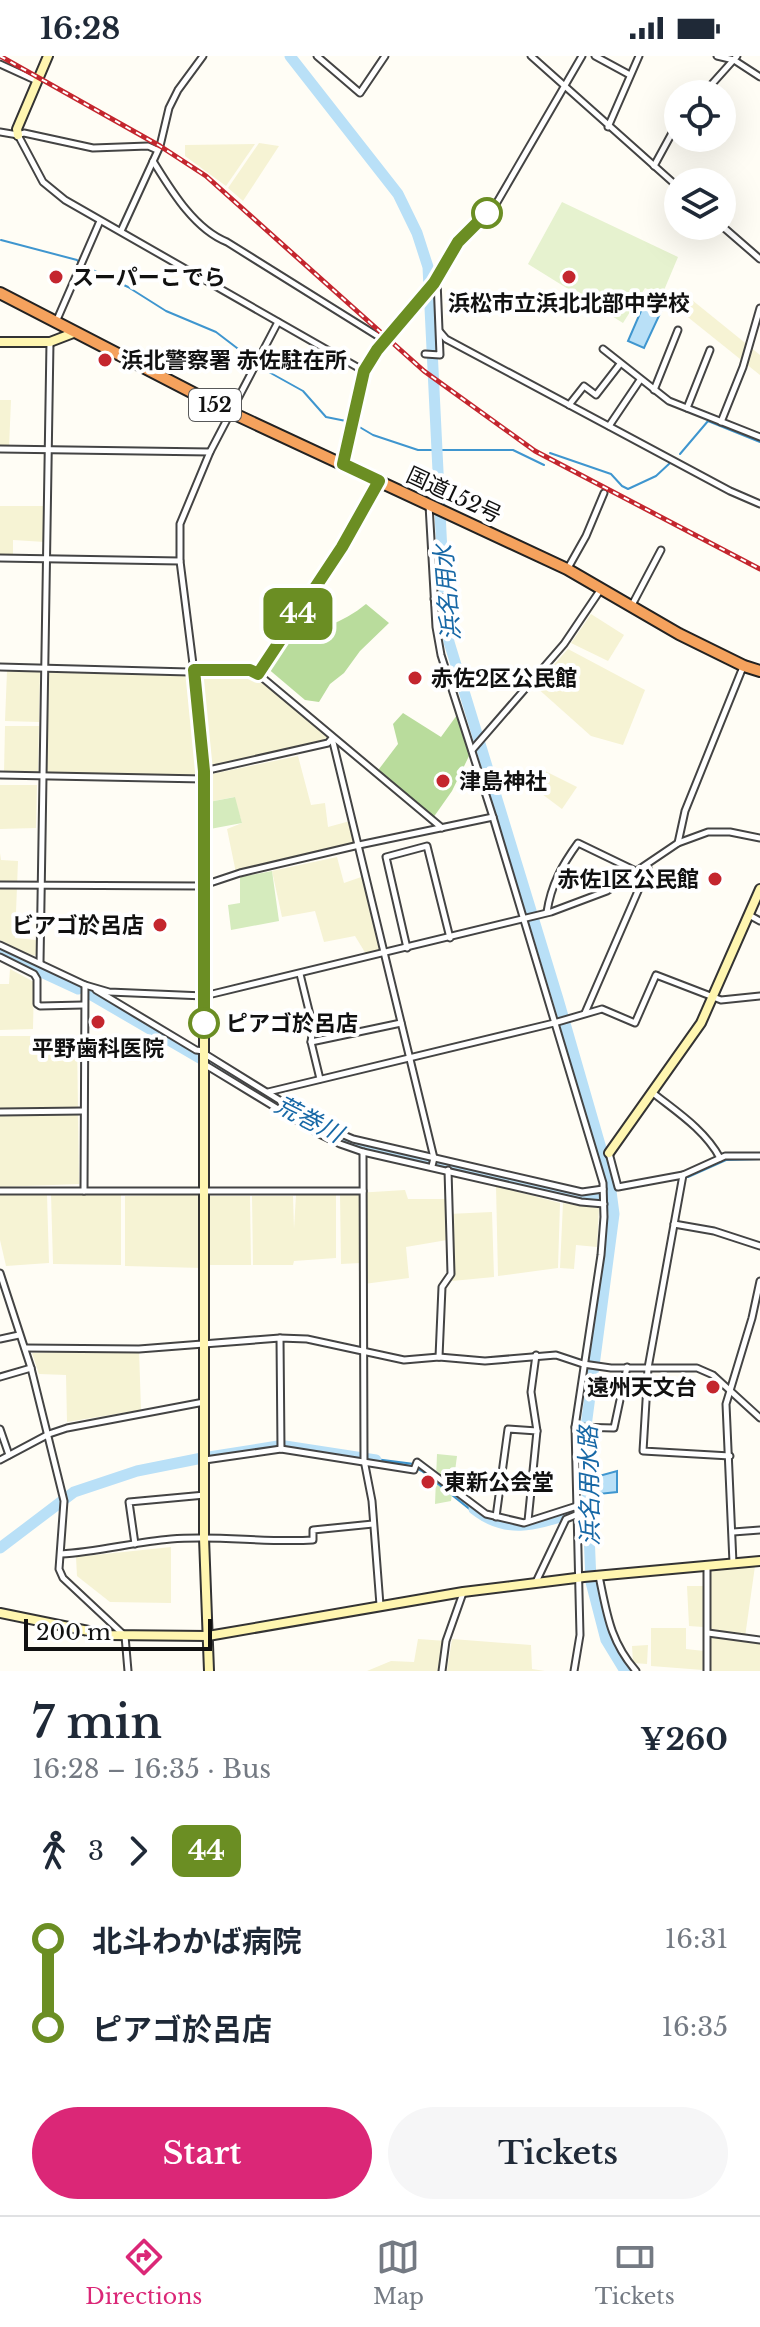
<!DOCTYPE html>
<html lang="en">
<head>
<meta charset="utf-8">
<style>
	:root { --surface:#fff; --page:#f6f6f7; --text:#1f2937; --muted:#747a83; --line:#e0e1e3; --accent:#db2777 }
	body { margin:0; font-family:"Libre Baskerville","Noto Sans JP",serif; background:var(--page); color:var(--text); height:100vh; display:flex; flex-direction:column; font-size:30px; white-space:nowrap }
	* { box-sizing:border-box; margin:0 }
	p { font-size:26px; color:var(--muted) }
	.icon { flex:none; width:44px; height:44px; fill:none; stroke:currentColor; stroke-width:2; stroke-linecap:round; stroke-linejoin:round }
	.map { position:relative; height:1615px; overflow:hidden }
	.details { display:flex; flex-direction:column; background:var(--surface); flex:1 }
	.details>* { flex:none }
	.badge { padding:0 16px; border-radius:12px; font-size:28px; line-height:52px }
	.fabs { position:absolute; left:664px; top:24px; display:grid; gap:16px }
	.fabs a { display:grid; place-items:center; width:72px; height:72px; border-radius:50%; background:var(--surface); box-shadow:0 8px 32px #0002; font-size:40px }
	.scale { position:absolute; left:24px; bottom:20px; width:188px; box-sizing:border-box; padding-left:8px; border:4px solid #111; border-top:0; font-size:22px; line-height:28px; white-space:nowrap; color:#111; -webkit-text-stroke:6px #fff; paint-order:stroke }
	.map>.badge { position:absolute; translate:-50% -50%; box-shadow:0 0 0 4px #fff }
	.legs { display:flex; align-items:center; gap:12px; height:88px; padding:0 32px; font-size:26px }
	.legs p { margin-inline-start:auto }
	.headline { display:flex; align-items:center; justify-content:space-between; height:136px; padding:0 32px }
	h1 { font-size:44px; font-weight:600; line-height:60px }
	.action { display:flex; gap:16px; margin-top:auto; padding:16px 32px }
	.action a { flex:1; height:92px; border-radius:48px; background:var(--accent); color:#fff; font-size:32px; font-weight:600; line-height:92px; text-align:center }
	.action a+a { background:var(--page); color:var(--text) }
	ul { padding:0 32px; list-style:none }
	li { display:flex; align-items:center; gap:28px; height:88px; font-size:30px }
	li i { display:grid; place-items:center; width:12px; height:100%; margin:0 10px; background:currentColor }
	li i::after { content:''; width:20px; height:20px; margin:-10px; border:6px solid; border-radius:50%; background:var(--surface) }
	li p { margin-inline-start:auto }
	li:first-child i { background:linear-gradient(#0000 50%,currentColor 0) }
	li:last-child i { background:linear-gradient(currentColor 50%,#0000 0) }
	.status { display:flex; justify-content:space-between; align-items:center; height:56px; padding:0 40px; background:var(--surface); direction:ltr }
	.status svg { height:22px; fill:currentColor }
	.tab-bar { display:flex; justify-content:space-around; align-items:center; height:112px; border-top:2px solid var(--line); background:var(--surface); font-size:22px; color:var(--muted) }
	.tab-bar a { display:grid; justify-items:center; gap:4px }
	.tab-bar .selected { color:var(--accent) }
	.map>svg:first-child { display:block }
	.farmland { fill:#f6f3d4 }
	.green { fill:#d5ebbd }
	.forest { fill:#b9dc9c }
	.pitch { fill:#e6f2cf }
	.water { fill:#b9e0f7; stroke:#3f96cf; stroke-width:2 }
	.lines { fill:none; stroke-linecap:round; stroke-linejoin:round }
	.stream { stroke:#3f96cf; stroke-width:2 }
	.river { stroke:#b9e0f7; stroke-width:11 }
	.street-casing { stroke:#444; stroke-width:9 }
	.secondary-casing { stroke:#333; stroke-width:12 }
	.highway-casing { stroke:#222; stroke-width:14 }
	.street { stroke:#fff; stroke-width:5 }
	.secondary { stroke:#fff6b0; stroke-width:8 }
	.highway { stroke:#f5a25d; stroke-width:10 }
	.rail-casing { stroke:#c4262e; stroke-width:5 }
	.rail { stroke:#fff; stroke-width:2; stroke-dasharray:6; stroke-linecap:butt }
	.line-1-casing { stroke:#fff; stroke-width:18 }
	.line-1 { stroke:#6b8e23; stroke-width:12 }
	.stop-1-dot { fill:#fff; stroke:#6b8e23; stroke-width:4 }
	.poi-dot { fill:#c4262e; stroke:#fff; stroke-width:3 }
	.labels { text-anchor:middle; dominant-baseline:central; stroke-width:8; stroke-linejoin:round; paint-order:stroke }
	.shield { fill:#fff; stroke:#585858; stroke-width:2 }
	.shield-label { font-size:20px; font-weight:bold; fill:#111 }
	.poi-label { font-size:22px; font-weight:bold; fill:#111; stroke:#fff; text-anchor:start }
	.street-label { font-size:22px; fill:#111; stroke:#fff }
	.stop-label { font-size:22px; font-weight:bold; fill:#111; stroke:#fff; text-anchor:start }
	.water-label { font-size:24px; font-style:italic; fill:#1768a6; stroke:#fff }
</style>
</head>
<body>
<div class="status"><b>16:28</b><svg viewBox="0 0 49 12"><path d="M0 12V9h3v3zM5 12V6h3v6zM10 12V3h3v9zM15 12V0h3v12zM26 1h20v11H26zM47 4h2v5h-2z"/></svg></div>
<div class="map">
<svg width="760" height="1615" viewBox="0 0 760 1615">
	<rect width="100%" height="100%" fill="#fffdf5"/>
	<g class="farmland">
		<path d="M259 87 279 90 243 145 228 132Z"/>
		<path d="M255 88 226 130 185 100V89Z"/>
		<path d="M692 244 760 299V319L684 258Z"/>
		<path d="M0 344H11L9 392H0Z"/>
		<path d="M0 450H45V486L13 484V502L0 501Z"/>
		<path d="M591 558 624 579 608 605 571 587Z"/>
		<path d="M568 593 645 634 623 689 591 680 535 630Z"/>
		<path d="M49 613 189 619 201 720 47 716Z"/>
		<path d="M7 615 40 616 39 666 5 665Z"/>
		<path d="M250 619 261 625 331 683 208 712 198 621Z"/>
		<path d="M5 670H39L38 718 4 717Z"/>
		<path d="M298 700 311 749 325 747 328 771 350 765 356 787 236 817 227 773 242 767 234 741 209 746 207 719Z"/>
		<path d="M541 713 577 731 562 753 530 729Z"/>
		<path d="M0 729H37L36 772 0 773Z"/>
		<path d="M0 797 1 804 18 805 15 882 36 884 37 900 28 898 0 884Z"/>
		<path d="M337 801 344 827 364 820 381 893 366 898 355 880 324 886 315 855 282 861 272 815Z"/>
		<path d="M10 913 34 926 33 973 0 974V928H9Z"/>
		<path d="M0 980H77L79 1128 0 1131Z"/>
		<path d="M496 1130 560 1147 558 1212 498 1220Z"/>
		<path d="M405 1134 408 1143H448V1158L492 1156 494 1221 452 1225 448 1165 447 1184 406 1191 409 1222 364 1228 361 1207 341 1208 340 1138Z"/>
		<path d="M121 1137V1209L53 1208 51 1138Z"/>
		<path d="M47 1138 49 1207 6 1210 0 1184V1139Z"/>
		<path d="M202 1138V1212L125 1210V1140Z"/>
		<path d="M296 1139H336V1202L294 1205 293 1209H253L252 1140H293L294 1173Z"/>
		<path d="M210 1140H250L251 1209H210Z"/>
		<path d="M563 1147 599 1152 597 1191 576 1189 574 1213 560 1212Z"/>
		<path d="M139 1293 141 1354 67 1366 66 1319 39 1318 32 1297Z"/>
		<path d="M171 1491V1547L110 1546 77 1520 76 1501Z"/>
		<path d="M755 1510 745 1581 760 1584V1615H707L710 1514Z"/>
		<path d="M687 1530H703V1571L689 1570Z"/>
		<path d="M651 1572H686V1593L704 1595 703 1614 651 1610Z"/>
		<path d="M418 1583 446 1585 442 1615H367L391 1605 414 1606Z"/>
		<path d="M452 1583 531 1589 532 1613 545 1615H447Z"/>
		<path d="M648 1589 647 1608 633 1607 632 1590Z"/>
	</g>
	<g class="green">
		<path d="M235 741 242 767 210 773 209 746Z"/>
		<path d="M272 815 279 865 231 874 228 849 240 847V821Z"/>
		<path d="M437 1398 457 1400 451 1445 435 1448Z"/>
	</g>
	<g class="forest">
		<path d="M366 548 389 567 360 595 344 617 330 628 319 646 305 644 266 611 285 580C315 576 343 567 366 548Z"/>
		<path d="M403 657 441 681 457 659 470 698 452 735 433 762 376 717 398 688 393 668Z"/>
	</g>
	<path class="pitch" d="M562 146 678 201 662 239 645 232 623 267 528 208Z"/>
	<g class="water">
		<path d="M647 241 664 249 644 292 628 285Z"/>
		<path d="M367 1402 422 1409 485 1459 482 1463 422 1415 414 1411Z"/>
		<path d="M617 1415V1436L599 1438V1420Z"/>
	</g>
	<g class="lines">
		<g class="stream">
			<path d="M1 184 77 204 80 208 128 231 166 255 216 276 254 305"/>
			<path d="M258 310 303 335 326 361 351 366 373 379 418 394H513L544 409"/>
			<path d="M550 397 611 418 622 430 628 433 656 420 670 407"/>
			<path d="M680 398 708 365 760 386"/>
			<path d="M688 1121 726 1104 760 1103"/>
			<path d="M624 1132 678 1123"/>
		</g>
		<g class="river">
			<path d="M290 0 398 138 417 177 428 211 445 558 449 586 558 943 609 1120 614 1158 585 1378 591 1526 606 1584 625 1615"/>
			<path d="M0 897 78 933"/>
			<path d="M88 937 335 1081 582 1143 600 1142"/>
			<path d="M285 1390 376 1404"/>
			<path d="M209 1401 278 1390"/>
			<path d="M474 1453C508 1480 538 1468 575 1456"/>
			<path d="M0 1492 74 1436 137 1415 202 1402"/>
		</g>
		<g class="street-casing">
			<g id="street">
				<path d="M317 0 360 37 385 0"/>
				<path d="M531 0 678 131"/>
				<path d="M595 0 630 19"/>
				<path d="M717 0 734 4 760 21"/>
				<path d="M0 8 37 25"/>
				<path d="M703 38 737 0"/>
				<path d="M608 71 639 0"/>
				<path d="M0 76 18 79 24 77 93 92 148 90 157 94"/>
				<path d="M18 79 43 126 65 144 364 315"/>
				<path d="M153 105C171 134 194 173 227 186L384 284"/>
				<path d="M654 110 678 66"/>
				<path d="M722 170 760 203"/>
				<path d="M121 175 160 90 169 52 178 34 203 0"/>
				<path d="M56 266 100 165"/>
				<path d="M440 276 446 283 730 435 760 448"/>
				<path d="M603 293 669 345 760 381"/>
				<path d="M425 298 440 299 437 224"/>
				<path d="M654 334 678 274"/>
				<path d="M569 349 584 330 596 339 620 308"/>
				<path d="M687 352 710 294"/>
				<path d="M721 366 743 311 760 252"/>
				<path d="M609 370 640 324"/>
				<path d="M0 393 210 396"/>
				<path d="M343 408 364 315 377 294 434 227 458 186 496 148 582 0"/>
				<path d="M429 449 436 571 441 599 493 761 603 1127 604 1161 601 1199 575 1371 580 1579 574 1615"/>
				<path d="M0 502 180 505"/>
				<path d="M568 512 586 480 604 437"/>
				<path d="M434 543 448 541"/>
				<path d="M632 549 661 494"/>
				<path d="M0 611 189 616 194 614H250L258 618 442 772"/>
				<path d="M258 618 342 491 378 426"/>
				<path d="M196 632 180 505V468L210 396 278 266"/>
				<path d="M472 694 564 588 601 533"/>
				<path d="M204 715 328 687 332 682 434 1102 432 1110"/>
				<path d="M0 719 204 723"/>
				<path d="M678 787 685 755 743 611"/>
				<path d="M0 829 201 830 240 817 359 789 493 761"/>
				<path d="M547 856C551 829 562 809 578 787L638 816"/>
				<path d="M749 859 760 865"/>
				<path d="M0 889 85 929 109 936 204 940 551 856 607 835 678 787 708 776H730L760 782"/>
				<path d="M407 892 386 801 427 790 450 882"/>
				<path d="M0 901 34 918 37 923V948L40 950 83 949"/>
				<path d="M40 907 50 286"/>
				<path d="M300 918 313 971 311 986 320 1023"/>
				<path d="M96 934 196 994 204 995"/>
				<path d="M585 957 648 812"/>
				<path d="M311 986 401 967"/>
				<path d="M205 998 318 1068 353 1083 582 1136 603 1133"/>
				<path d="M204 1008 319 1078 340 1088 363 1096 581 1146 604 1148"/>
				<path d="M268 1036 554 967 602 953 635 967 656 919 721 944 760 940"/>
				<path d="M653 1037C677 1056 705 1074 720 1102"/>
				<path d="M0 1056 83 1055"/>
				<path d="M363 1096 364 1404 372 1445 380 1549"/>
				<path d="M609 1097 618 1131 683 1119 725 1100H760"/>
				<path d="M683 1119 648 1312 643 1395 730 1400"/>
				<path d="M0 1135H363"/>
				<path d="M84 1135 85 929"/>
				<path d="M674 1168 714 1175 760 1190"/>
				<path d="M0 1217 31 1312 64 1445 59 1513 63 1522 125 1580 128 1615"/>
				<path d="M280 1282 281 1393"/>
				<path d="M0 1283 19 1279"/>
				<path d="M25 1292 139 1293 280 1282 307 1283 404 1304 439 1301 485 1305 556 1299 583 1308 611 1312H697L713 1319 760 1362"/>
				<path d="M536 1299 531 1336 537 1375"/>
				<path d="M439 1301 442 1231 451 1218 448 1114"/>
				<path d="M0 1321 31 1312"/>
				<path d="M575 1371 614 1372 627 1311"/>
				<path d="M0 1373 9 1399"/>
				<path d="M0 1404 49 1378 67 1372 204 1346"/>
				<path d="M205 1404 281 1393 414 1414 417 1406 486 1458 524 1467 577 1450"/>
				<path d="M453 1432 455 1424 500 1430"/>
				<path d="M496 1461 508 1373 537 1375 528 1465"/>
				<path d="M733 1476 760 1474"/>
				<path d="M135 1488 129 1446 205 1439"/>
				<path d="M61 1498C98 1496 134 1486 171 1483 218 1479 265 1487 313 1484V1474L373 1468"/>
				<path d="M733 1507 726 1348 752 1262 760 1225"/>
				<path d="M707 1510V1615"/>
				<path d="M599 1520C607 1558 610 1585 636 1615"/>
				<path d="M536 1526 566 1463 578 1458"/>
				<path d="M708 1577 760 1584"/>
				<path d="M442 1615 446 1585 463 1537"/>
			</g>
		</g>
		<g class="secondary-casing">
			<g id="secondary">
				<path d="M18 79 17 73 48 0"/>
				<path d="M0 286H50L76 276"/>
				<path d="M196 632 204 715V1482L209 1615"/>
				<path d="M609 1097 701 967 760 833"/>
				<path d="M0 1557 108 1579 208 1580 463 1536 584 1521 760 1505"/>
			</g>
		</g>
		<g class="highway-casing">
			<path id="highway" d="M0 237 230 356 567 513 679 578 744 610 760 615"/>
		</g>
		<use href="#street" class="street"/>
		<use href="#secondary" class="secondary"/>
		<use href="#highway" class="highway"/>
		<g class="rail-casing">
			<path id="rail" d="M0 0 160 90 206 120 424 315 535 395 760 513"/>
		</g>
		<use href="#rail" class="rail"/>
	</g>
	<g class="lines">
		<g class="line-1-casing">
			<path id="line-1" d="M204 967V715L194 614H250L258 618 342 491 379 425 343 408 364 315 377 294 434 227 458 186 487 157"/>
		</g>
		<use href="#line-1" class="line-1"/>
	</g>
	<g class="stop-1-dot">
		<circle cx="487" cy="157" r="14"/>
		<circle cx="204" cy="967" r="14"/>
	</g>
	<g class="poi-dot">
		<circle cx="56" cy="221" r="8"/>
		<circle cx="569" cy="221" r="8"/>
		<circle cx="105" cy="304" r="8"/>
		<circle cx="415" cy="622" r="8"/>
		<circle cx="443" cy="725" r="8"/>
		<circle cx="715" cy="823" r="8"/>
		<circle cx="160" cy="869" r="8"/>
		<circle cx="98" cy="966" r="8"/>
		<circle cx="713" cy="1331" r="8"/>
		<circle cx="428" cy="1426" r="8"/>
	</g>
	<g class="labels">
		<rect class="shield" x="189" y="333" width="52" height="32" rx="6"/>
		<g class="shield-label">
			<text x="215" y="349">152</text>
		</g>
		<g class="poi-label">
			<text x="72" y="221">スーパーこでら</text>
			<text x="569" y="247" text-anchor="middle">浜松市立浜北北部中学校</text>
			<text x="121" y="304">浜北警察署 赤佐駐在所</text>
			<text x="431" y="622">赤佐2区公民館</text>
			<text x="459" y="725">津島神社</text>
			<text x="699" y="823" text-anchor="end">赤佐1区公民館</text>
			<text x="144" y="869" text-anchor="end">ビアゴ於呂店</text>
			<text x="98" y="992" text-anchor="middle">平野歯科医院</text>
			<text x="697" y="1331" text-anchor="end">遠州天文台</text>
			<text x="444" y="1426">東新公会堂</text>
		</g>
		<g class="street-label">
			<text transform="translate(454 439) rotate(25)">国道152号</text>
		</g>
		<g class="stop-label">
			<text x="226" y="967">ピアゴ於呂店</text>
		</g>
		<g class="water-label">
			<text transform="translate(447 537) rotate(-95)">浜名用水</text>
			<text transform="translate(309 1063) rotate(27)">荒巻川</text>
			<text transform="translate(589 1430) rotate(-91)">浜名用水路</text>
		</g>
	</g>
</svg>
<div class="fabs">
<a><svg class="icon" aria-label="locate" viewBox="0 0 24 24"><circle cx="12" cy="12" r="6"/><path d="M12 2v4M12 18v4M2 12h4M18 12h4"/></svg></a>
<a><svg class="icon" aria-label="layers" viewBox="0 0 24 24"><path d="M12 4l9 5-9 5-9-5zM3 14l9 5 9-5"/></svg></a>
</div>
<div class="scale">200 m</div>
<b class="badge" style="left:298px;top:558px;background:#6b8e23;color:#fff">44</b>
</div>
<section class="details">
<div class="headline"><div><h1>7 min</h1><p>16:28 – 16:35 · Bus</p></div><b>¥260</b></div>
<div class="legs"><svg class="icon" aria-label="walk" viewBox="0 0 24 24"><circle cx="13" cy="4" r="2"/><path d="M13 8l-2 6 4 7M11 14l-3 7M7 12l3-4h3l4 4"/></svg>3<svg class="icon" aria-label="forward" viewBox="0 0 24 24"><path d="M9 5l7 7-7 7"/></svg><b class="badge" style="background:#6b8e23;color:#fff">44</b></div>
<ul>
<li><i style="color:#6b8e23"></i><b>北斗わかば病院</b><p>16:31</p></li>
<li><i style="color:#6b8e23"></i><b>ピアゴ於呂店</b><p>16:35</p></li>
</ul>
<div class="action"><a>Start</a><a>Tickets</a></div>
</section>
<nav class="tab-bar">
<a class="selected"><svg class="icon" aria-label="directions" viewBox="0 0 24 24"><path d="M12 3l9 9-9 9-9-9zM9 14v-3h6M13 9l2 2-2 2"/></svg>Directions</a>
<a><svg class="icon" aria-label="map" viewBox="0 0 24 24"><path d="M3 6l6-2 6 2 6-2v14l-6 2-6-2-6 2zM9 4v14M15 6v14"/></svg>Map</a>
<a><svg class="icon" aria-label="tickets" viewBox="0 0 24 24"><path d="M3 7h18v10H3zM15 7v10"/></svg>Tickets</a>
</nav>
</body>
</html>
